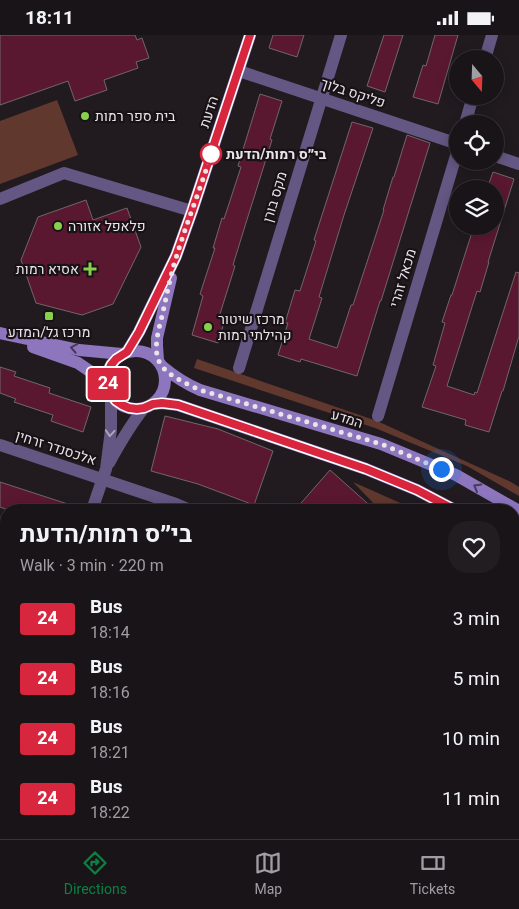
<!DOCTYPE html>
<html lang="en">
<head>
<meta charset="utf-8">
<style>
	:root { --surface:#191418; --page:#221d21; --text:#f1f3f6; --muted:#9f9ea2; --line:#373337; --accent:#0b8043 }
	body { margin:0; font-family:Georgia,Heebo,serif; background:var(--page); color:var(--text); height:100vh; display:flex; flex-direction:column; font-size:19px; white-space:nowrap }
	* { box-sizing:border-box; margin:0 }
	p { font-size:16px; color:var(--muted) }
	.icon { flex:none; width:28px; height:28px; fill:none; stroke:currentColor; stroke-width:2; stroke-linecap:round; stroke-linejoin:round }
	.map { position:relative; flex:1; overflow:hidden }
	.panel { position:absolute; left:0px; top:469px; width:520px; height:336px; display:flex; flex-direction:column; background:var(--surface); border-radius:20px 20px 0 0; box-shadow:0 2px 12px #0003,0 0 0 1px var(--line) }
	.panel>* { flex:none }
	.badge { padding:0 10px; border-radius:4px; font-size:18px; line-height:32px }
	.needle { width:32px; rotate:161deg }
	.buttons { position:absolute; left:449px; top:15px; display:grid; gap:10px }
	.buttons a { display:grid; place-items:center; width:55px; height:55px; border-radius:50%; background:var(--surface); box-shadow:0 2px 12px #0003,0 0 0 1px var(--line); font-size:25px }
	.you { position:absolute; width:25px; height:25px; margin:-12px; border:4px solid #fff; border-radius:50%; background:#1a73e8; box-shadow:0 0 0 8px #1a73e833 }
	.map>.badge { position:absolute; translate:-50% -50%; box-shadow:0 0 0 2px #fff }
	.round { display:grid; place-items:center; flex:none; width:52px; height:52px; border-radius:20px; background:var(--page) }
	.overview { display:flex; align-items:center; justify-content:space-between; height:85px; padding:0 20px }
	h1 { font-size:24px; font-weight:700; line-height:38px }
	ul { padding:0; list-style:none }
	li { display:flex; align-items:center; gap:15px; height:60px; padding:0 20px }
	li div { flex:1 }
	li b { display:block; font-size:19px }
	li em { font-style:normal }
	li .badge { min-width:55px; font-weight:700; text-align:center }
	.status { display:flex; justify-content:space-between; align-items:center; height:35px; padding:0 25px; background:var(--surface); direction:ltr }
	.status svg { height:14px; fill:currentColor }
	.tab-bar { display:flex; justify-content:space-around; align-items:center; height:70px; border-top:1px solid var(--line); background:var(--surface); font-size:14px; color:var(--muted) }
	.tab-bar a { display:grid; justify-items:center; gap:2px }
	.tab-bar .on { color:var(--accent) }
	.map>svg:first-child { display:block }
	.green { fill:#60382e }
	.building { fill:#5a1830; stroke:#706668 }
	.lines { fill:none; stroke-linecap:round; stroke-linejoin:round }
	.street { stroke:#645783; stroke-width:12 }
	.secondary { stroke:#8d76be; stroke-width:12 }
	.oneway { stroke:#473a5a }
	.oneway2 { stroke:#ada5ba }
	.line-casing { stroke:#fff; stroke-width:11 }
	.line { stroke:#d7263d; stroke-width:8 }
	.walk { stroke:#e8e4e7; stroke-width:5; stroke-dasharray:0 9 }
	.poi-dot { fill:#88cf4a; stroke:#181217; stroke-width:2 }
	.stop-dot { fill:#fff; stroke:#d7263d; stroke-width:2.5 }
	.labels { text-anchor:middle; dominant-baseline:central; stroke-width:4.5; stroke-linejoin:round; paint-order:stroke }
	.street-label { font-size:14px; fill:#e8e4e7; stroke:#181217 }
	.poi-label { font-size:14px; fill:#e8e4e7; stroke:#181217; text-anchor:start }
	.stop-label { font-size:14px; font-weight:bold; fill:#e8e4e7; stroke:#181217; text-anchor:start }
</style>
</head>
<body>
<div class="status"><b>18:11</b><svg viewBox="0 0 49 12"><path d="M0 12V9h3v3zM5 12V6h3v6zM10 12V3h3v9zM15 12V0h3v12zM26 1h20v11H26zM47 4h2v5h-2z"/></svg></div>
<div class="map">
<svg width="519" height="804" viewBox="0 0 519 804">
	<rect width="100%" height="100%" fill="#211b20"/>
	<g class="green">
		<path d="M57 65 78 120 0 149V86Z"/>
		<path d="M197 324 377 386 511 447 519 452V461L467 431 375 393 194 333Z"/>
		<path d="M353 447 416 475H380Z"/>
		<path d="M514 530 519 533V661L514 648Z"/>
	</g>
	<g class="building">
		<path d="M0 0H135L137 5 142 3 149 23 136 27 138 33 104 45 107 55 75 66 68 46 0 70Z"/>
		<path d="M273 0H304L297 22 269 13Z"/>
		<path d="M384 0H403L385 57 367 51Z"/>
		<path d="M435 0H458L438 69 413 62 423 30 426 31Z"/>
		<path d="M260 59 282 66 270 104 272 105 245 191 233 230 235 231 219 282 225 284 218 308 192 300 203 261 200 259 215 213H213L222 183 224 184 241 132 238 131Z"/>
		<path d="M352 87 373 93 344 180 319 262 322 263 309 304 337 313 351 270H353L384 175H383L393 142H394L407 100 430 108 381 266H380L357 341 301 324 300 327 278 320 288 288H285L295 255 300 256 316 206 314 205Z"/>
		<path d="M493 137 514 144 488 227H489L480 257 477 256 447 351 474 360 475 357 477 358 516 237 519 238V301L503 356H502L489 397 465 390 466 385 422 372 436 331 433 330 445 288 442 287 451 260H452L474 191H495V154H487Z"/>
		<path d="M86 165 93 185 127 173 141 212 113 269 82 280 36 268 21 225 38 182Z"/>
		<path d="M0 332 16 337 14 341 50 353 49 358 91 372 83 397 51 386 53 380 14 367 16 364 0 358Z"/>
		<path d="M165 381 218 394 273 416 254 470 198 449 151 436Z"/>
		<path d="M330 435 375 475H295Z"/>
		<path d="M0 447 80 473V475H8L0 472Z"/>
	</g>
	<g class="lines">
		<g class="street">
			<path d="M485 24 492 0"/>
			<path d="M239 36 458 109"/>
			<path d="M465 89 473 61"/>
			<path d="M495 121 519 129"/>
			<path d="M0 164 64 138 192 176"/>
			<path d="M239 333 341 0"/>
			<path d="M378 381 458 114"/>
			<path d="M0 410 176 469 190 475"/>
			<path d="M109 428C120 408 130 390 144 373"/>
			<path d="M92 475 106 434 111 395V361"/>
			<path d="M0 586 6 589"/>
			<path d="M0 752 6 732"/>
			<path d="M0 770 6 772"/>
			<path d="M83 799 90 804"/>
			<path d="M277 799 279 804"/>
			<path d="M451 799 452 804"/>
		</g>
		<g class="secondary">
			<path d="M0 298 79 315 122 319"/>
			<path d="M33 312 78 328 94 339 108 353"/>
			<circle cx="136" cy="345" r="29"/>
			<path d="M127 317 139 297 176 221 192 176 250 0"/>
			<path d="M158 325 157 311V303L171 243"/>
			<path d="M163 332C175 342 186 349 200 355L381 409 456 440 519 476"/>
			<path d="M153 369 162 368 178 370 366 434 417 455 455 475"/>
			<path d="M514 508 519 512"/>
		</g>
	</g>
	<defs><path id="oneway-chevron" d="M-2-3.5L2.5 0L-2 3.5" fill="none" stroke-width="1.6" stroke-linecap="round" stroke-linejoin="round" transform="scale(1.25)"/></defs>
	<g class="oneway">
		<use href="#oneway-chevron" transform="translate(74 313) rotate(-169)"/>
		<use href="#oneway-chevron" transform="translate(477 452) rotate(-150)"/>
	</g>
	<use class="oneway2" href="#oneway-chevron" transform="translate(110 398) rotate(94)"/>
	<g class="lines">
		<g class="line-casing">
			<path id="line" d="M250 0 192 176 176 221 139 297 127 317 116 324 111 330 108 337 107 345 108 353 111 360 116 366 122 370 129 373 137 374 144 373 153 369 162 368 178 370 366 434 417 455 455 475"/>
		</g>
		<use href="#line" class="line"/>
		<path class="walk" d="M211 119C201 153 187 186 177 220 171 237 168 255 164 272 161 288 153 308 158 324 163 339 187 349 200 355L381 409 441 434"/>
	</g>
	<g class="poi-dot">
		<circle cx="85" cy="81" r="5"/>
		<circle cx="58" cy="191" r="5"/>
		<path d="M87.5 226.5h5v5h5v5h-5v5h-5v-5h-5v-5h5z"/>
		<rect x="44" y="276" width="10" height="10" rx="2.5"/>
		<circle cx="208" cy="292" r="5"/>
	</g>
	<circle class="stop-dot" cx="211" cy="119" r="10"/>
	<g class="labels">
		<g class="street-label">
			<text transform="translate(353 58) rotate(18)">פליקס בלוך</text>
			<text transform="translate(209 77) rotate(-72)">הדעת</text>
			<text transform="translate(275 162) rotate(-73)">מקס בורן</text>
			<text transform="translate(403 243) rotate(-73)">מכאל זהרי</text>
			<text transform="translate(347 384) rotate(17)">המדע</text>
			<text transform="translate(56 413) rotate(18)">אלכסנדר זרחין</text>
		</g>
		<g class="poi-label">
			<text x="95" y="81">בית ספר רמות</text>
			<text x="68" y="191">פלאפל אזורה</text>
			<text x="79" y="234" text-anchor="end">אסיא רמות</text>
			<text x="218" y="284">מרכז שיטור<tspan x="218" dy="16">קהילתי רמות</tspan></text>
			<text x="49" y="297" text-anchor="middle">מרכז גל/המדע</text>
		</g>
		<g class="stop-label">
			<text x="226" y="119">בי״ס רמות/הדעת</text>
		</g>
	</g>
</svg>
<div class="buttons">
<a><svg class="needle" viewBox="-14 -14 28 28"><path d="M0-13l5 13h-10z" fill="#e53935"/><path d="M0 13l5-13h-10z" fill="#9f9ea2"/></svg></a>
<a><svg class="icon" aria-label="locate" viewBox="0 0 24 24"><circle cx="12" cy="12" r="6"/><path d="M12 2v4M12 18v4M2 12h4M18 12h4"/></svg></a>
<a><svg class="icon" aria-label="layers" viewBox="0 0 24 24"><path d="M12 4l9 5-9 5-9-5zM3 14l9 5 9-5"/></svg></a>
</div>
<div class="you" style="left:441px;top:434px"></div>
<b class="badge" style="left:108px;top:349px;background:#d7263d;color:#fff">24</b>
<section class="panel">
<div class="overview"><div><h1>בי״ס רמות/הדעת</h1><p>Walk · 3 min · 220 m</p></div><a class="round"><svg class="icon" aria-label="heart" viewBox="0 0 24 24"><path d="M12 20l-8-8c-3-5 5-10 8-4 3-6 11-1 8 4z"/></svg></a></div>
<ul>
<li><span class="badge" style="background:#d7263d;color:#fff">24</span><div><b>Bus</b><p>18:14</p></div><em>3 min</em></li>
<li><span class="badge" style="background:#d7263d;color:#fff">24</span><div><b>Bus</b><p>18:16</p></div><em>5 min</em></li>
<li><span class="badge" style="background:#d7263d;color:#fff">24</span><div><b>Bus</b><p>18:21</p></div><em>10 min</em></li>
<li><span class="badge" style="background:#d7263d;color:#fff">24</span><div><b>Bus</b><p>18:22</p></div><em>11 min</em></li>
</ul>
</section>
</div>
<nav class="tab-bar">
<a class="on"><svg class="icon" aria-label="directions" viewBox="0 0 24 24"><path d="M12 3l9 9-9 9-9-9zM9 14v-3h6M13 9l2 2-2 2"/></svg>Directions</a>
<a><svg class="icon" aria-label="map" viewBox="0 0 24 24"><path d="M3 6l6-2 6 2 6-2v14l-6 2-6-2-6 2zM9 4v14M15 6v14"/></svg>Map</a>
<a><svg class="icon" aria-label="tickets" viewBox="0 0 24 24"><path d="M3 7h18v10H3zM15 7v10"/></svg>Tickets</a>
</nav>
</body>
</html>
